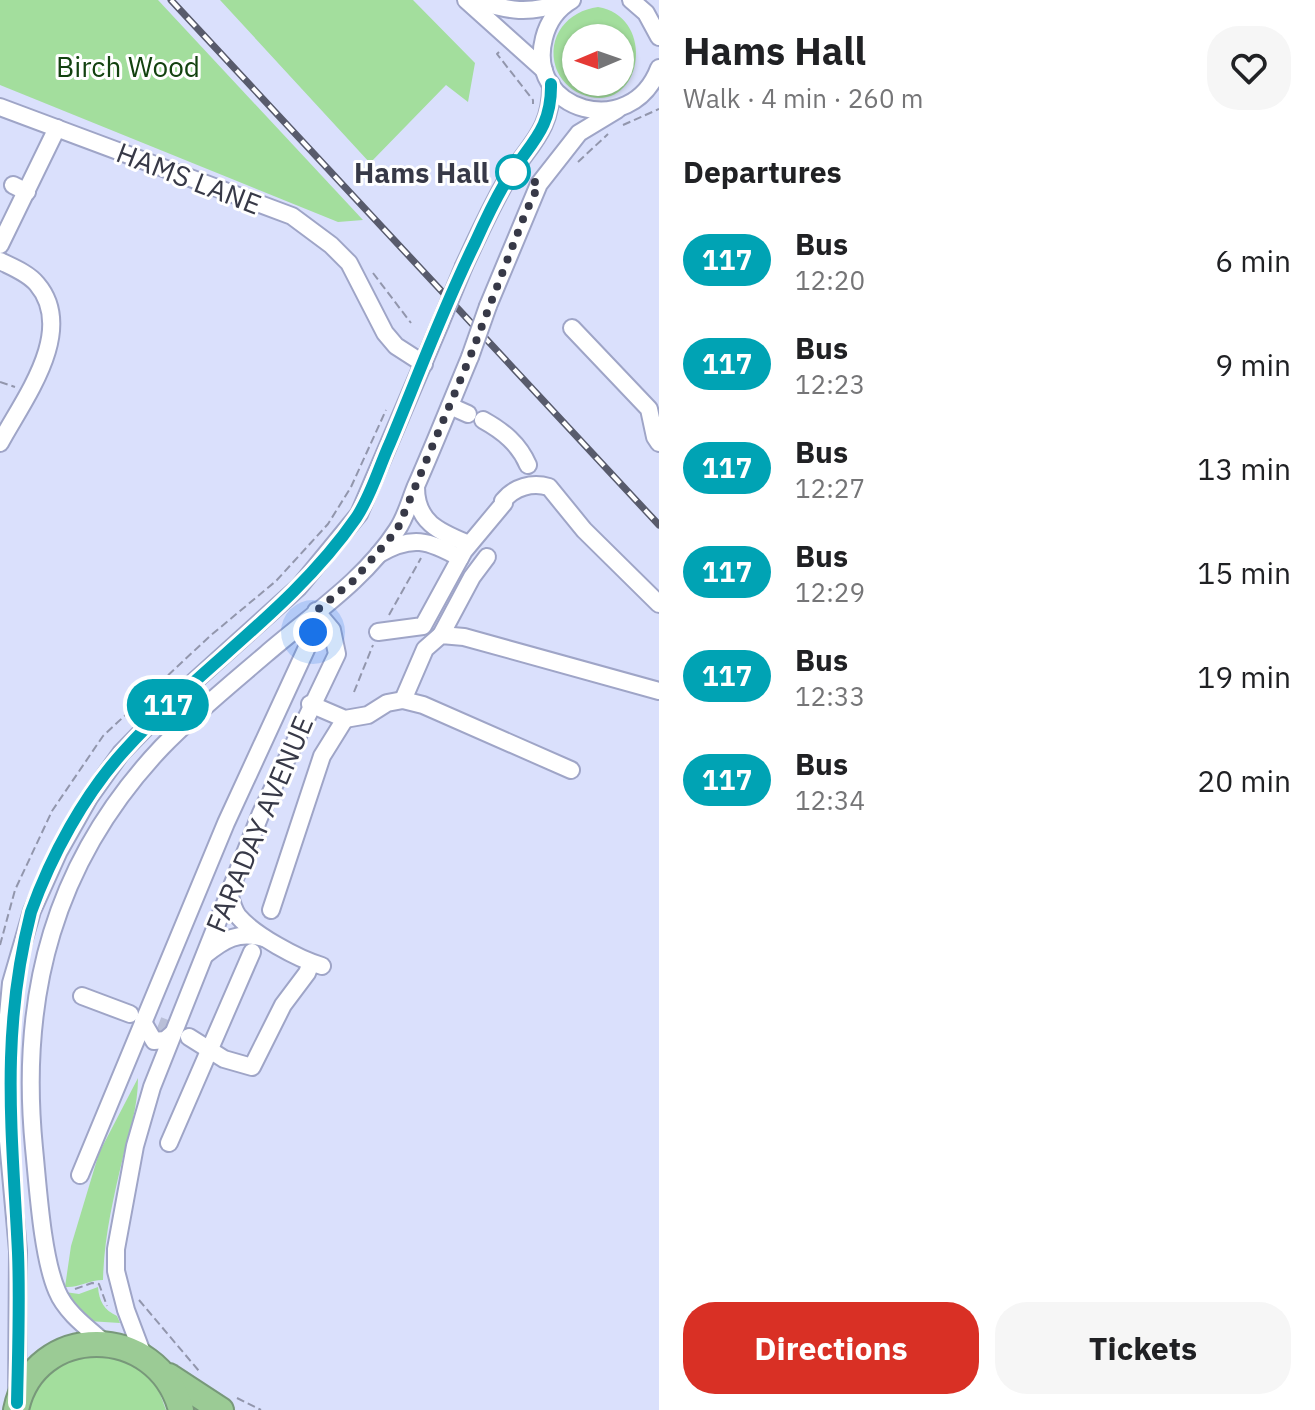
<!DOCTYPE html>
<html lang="en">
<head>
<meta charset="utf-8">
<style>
	:root { --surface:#fff; --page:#f6f6f6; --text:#202124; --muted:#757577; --accent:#d93025 }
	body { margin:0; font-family:"IBM Plex Sans",sans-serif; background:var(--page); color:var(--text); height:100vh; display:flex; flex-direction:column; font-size:30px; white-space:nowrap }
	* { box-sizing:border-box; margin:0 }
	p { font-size:26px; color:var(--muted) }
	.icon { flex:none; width:44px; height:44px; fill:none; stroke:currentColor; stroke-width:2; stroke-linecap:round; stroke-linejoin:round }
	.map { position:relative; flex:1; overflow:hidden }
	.panel { display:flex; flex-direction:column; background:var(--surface); width:656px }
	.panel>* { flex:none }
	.badge { padding:0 16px; border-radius:26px; font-size:28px; line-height:52px }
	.needle { width:52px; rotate:268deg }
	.tools { position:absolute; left:562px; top:24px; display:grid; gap:16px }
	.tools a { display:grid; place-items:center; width:72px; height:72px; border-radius:50%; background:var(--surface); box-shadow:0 2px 6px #0004; font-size:40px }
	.you { position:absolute; width:40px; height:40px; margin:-20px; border:6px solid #fff; border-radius:50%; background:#1a73e8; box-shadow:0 0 0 12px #1a73e833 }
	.map>.badge { position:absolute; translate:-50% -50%; box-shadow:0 0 0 4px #fff }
	h2 { padding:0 24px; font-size:30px; line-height:72px }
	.round { display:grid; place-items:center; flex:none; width:84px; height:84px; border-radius:32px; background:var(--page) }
	.overview { display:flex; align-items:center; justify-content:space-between; height:136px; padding:0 24px }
	h1 { font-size:38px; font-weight:800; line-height:60px }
	.button { display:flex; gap:16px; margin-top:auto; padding:16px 24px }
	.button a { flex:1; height:92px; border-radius:32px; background:var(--accent); color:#fff; font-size:32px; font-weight:800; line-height:92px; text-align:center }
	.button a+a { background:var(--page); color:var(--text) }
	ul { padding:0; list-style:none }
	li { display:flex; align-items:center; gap:24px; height:104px; padding:0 24px }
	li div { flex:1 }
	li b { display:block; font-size:30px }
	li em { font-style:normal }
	li .badge { min-width:88px; font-weight:700; text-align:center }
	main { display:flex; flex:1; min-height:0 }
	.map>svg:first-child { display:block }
	.green { fill:#a3de9d; fill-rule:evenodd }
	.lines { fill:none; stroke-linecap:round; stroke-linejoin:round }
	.minor-tunnel { stroke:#b9bfd8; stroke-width:16; stroke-dasharray:16 8; stroke-linecap:butt }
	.minor-casing { stroke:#9fa5c7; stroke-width:20 }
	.highway-casing { stroke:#78987a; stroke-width:28 }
	.path { stroke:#9296ac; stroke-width:2; stroke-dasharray:8 4; stroke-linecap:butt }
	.minor { stroke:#fff; stroke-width:16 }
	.highway { stroke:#9bcb95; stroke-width:24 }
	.rail-casing { stroke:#585b6c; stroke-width:7 }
	.rail { stroke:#fff; stroke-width:4; stroke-dasharray:12; stroke-linecap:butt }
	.minor-bridge-casing { stroke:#9fa5c7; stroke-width:20; stroke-linecap:butt }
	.minor-bridge { stroke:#fff; stroke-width:16 }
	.line-casing { stroke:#fff; stroke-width:18 }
	.line { stroke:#00a3b4; stroke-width:12 }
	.walk { stroke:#373947; stroke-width:8; stroke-dasharray:0 14.4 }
	.stop-dot { fill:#fff; stroke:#00a3b4; stroke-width:4 }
	.labels { text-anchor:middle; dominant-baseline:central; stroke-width:6; stroke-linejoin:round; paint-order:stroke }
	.park-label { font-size:28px; fill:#134210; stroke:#fff }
	.stop-label { font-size:28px; font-weight:bold; fill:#373947; stroke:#fff; text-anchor:end }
	.street-label { font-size:28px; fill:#373947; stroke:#fff }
</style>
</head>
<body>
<main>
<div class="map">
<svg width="659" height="1410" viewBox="0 0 659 1410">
	<rect width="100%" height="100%" fill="#dae0fc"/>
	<g class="green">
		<path d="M0 0H158L363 220 338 222 0 85Z"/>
		<path d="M220 0H413L475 63 468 102 446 85 370 163Z"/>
		<path d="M598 7C659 17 642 119 581 94 569 89 560 79 556 68 546 36 568 11 598 7ZM576 38H620V82H576Z"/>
		<path d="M138 1078C138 1106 130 1130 123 1157 113 1199 104 1238 103 1280 89 1280 79 1288 65 1287L71 1246 99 1153Z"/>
		<path d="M98 1287C99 1301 104 1310 117 1316L120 1323 88 1321 65 1292 79 1294Z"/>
		<path d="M94 1353 133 1362 156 1383 166 1410H27C37 1373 58 1361 94 1353Z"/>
	</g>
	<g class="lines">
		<path class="minor-tunnel" d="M136 1016 185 1035"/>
		<g class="minor-casing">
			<g id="minor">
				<path d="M466 0 544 70"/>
				<path d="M473 0C512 11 526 15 565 2"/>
				<path d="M572 0C558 8 548 22 544 38 525 111 631 142 659 68"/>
				<path d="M631 0 646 13 659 37"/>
				<path d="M0 107 292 216 331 245 349 263 385 333 396 346 424 364"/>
				<path d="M13 185 27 192"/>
				<path d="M0 245 57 128"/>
				<path d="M0 261C12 267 28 273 37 284 77 331 23 400 0 443"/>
				<path d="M464 266C477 238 490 209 505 183 528 145 552 132 551 84"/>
				<path d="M488 306 539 184 579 133 617 110"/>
				<path d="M572 328 649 409 655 437 659 443"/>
				<path d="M450 406 468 414"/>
				<path d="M483 420C503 431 519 444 528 465"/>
				<path d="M416 487C416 523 440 532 469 544"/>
				<path d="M379 554C412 535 428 540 460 558"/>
				<path d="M378 632 423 626 464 551 504 503 503 501C514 487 532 482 549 487L584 530 659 604"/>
				<path d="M441 635 472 577 487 557"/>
				<path d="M403 700 425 649 441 635 464 637 659 691"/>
				<path d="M310 704 345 719 368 715 387 703 403 700 423 705 571 770"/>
				<path d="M229 892C231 900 233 909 238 916 254 935 298 959 322 966"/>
				<path d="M271 910 322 756 345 719"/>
				<path d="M205 955C225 939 238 931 264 938"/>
				<path d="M82 996 130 1014"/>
				<path d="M143 1022 154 1041 165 1040 172 1034"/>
				<path d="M189 1037 224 1059 252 1067 283 1005 307 973 311 963"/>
				<path d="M169 1143 252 952"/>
				<path d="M80 1175 226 823 321 617"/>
				<path d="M106 1344C89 1329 66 1313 57 1291 42 1256 38 1187 34 1148 19 995 54 861 162 747 194 714 231 684 266 654 311 615 364 581 397 530 406 517 410 500 416 486 435 443 452 400 470 357"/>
				<path d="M143 1355 126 1310 116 1271V1249L135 1146 152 1087 261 813 337 654 332 630 316 611"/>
				<path d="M17 1393 18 1251 5 1108V1047L11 983 32 911 59 851 89 798 121 753 167 706 299 587 359 514 440 324"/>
			</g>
		</g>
		<g class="highway-casing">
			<g id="highway">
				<path d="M169 1376 221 1410"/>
				<path d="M16 1410C34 1322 158 1322 181 1410"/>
			</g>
		</g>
		<g class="path">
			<path d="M499 52 497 54 533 100V104"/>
			<path d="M623 125 659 109"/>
			<path d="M578 162 608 134"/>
			<path d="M373 273 411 323"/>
			<path d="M0 382 15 387"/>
			<path d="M389 615 421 558"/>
			<path d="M354 692 373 645"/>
			<path d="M0 945 15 890 52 811 103 736 210 636 276 581 328 524 351 487 386 410"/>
			<path d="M75 1289 92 1283 99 1284 107 1306"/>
			<path d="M139 1300 199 1371"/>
			<path d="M237 1398 261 1410"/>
		</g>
		<use href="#minor" class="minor"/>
		<use href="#highway" class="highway"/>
		<g class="rail-casing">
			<path id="rail" d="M171 0 659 525"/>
		</g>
		<use href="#rail" class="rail"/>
		<g class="minor-bridge-casing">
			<g id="minor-bridge">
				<path d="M440 324 464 266"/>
				<path d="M470 357 488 306"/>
			</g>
		</g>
		<use href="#minor-bridge" class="minor-bridge"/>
	</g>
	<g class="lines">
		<g class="line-casing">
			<path id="line" d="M17 1403C18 1353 20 1303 18 1253 12 1130 0 1034 31 912 51 856 84 795 124 751 197 669 293 609 356 518 371 496 379 467 390 443 418 376 443 308 475 243 484 223 494 202 505 183 527 145 552 132 551 84"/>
		</g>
		<use href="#line" class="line"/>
		<path class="walk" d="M313 632 321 617 316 611 353 581 397 530 470 357 525 214 539 184 513 172"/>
	</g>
	<circle class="stop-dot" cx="513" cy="172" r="16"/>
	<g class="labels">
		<g class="park-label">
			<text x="128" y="66">Birch Wood</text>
		</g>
		<g class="stop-label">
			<text x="489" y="172">Hams Hall</text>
		</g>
		<g class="street-label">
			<text transform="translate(189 178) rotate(21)">HAMS LANE</text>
			<text transform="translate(259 824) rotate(-67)">FARADAY AVENUE</text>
		</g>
	</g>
</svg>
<div class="tools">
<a><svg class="needle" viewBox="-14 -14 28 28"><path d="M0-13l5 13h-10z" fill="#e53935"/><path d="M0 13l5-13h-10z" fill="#757577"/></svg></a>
</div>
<div class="you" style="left:313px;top:632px"></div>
<b class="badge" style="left:168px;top:705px;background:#00a3b4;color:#fff">117</b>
</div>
<section class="panel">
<div class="overview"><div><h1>Hams Hall</h1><p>Walk · 4 min · 260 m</p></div><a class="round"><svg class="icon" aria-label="heart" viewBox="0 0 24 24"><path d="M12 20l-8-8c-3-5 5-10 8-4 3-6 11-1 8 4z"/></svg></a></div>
<h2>Departures</h2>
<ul>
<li><span class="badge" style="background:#00a3b4;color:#fff">117</span><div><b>Bus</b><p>12:20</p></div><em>6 min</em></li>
<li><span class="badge" style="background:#00a3b4;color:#fff">117</span><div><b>Bus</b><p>12:23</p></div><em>9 min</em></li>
<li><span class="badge" style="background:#00a3b4;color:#fff">117</span><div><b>Bus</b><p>12:27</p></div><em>13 min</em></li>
<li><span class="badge" style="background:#00a3b4;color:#fff">117</span><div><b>Bus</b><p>12:29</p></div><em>15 min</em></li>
<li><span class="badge" style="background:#00a3b4;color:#fff">117</span><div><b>Bus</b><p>12:33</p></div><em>19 min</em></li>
<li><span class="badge" style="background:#00a3b4;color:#fff">117</span><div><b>Bus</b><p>12:34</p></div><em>20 min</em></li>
</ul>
<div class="button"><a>Directions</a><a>Tickets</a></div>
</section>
</main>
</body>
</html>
